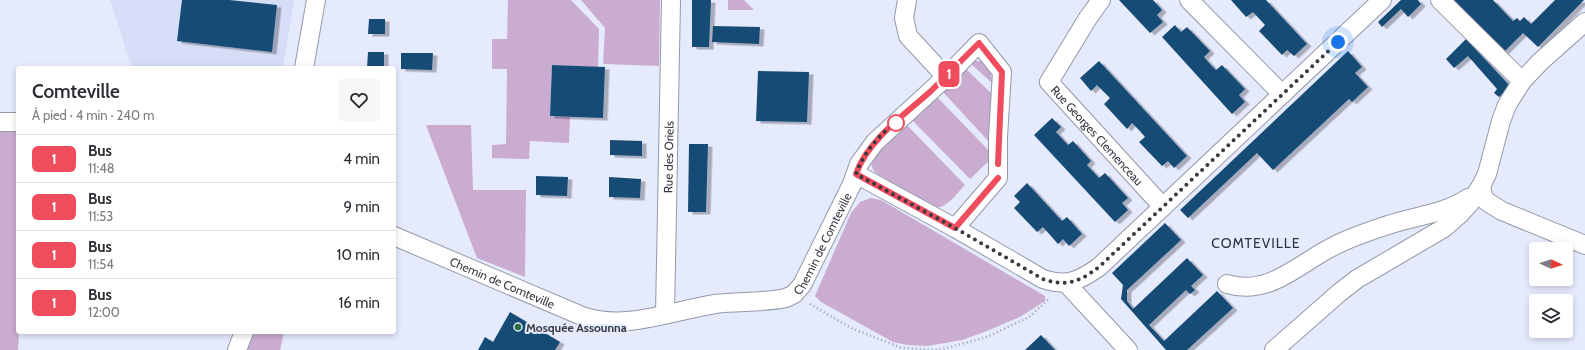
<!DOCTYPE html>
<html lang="fr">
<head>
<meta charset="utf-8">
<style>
	:root { --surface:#fff; --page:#f7f7f7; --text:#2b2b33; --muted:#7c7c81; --line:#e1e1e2 }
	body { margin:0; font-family:Cabin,sans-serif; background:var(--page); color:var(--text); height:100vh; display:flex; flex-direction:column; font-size:15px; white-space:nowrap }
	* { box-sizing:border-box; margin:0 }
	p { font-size:13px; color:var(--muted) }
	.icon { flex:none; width:22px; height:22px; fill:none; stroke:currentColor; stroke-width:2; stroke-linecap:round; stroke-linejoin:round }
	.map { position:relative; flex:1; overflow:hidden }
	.side { position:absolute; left:16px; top:66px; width:380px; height:268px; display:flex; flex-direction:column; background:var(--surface); border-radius:4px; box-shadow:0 2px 6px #0003 }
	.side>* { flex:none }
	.badge { padding:0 8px; border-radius:6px; font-size:14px; line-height:26px }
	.needle { width:26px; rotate:93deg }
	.tools { position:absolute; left:1529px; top:242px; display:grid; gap:8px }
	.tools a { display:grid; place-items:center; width:44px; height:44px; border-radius:4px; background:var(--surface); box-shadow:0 2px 6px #0003; font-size:20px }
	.you { position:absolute; width:20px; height:20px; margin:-10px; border:3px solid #fff; border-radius:50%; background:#1a73e8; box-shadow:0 0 0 6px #1a73e833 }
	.map>.badge { position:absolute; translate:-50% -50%; box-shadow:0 0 0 2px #fff }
	.round { display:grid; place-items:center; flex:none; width:42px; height:42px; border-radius:4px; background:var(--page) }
	.headline { display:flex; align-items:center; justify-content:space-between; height:68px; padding:0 16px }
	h1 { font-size:19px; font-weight:600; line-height:30px }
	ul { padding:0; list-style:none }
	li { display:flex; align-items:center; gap:12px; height:48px; padding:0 16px; border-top:1px solid var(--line) }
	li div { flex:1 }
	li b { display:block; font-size:15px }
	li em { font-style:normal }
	li .badge { min-width:44px; font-weight:700; text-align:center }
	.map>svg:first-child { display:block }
	.built { fill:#d6ddf7 }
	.green { fill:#caacd0 }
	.building { fill:#174b76; filter:url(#shadow) }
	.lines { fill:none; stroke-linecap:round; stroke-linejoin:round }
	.minor-casing { stroke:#9399aa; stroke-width:20 }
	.path { stroke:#989ca9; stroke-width:2.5; stroke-dasharray:1 3; stroke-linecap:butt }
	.minor { stroke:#fff; stroke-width:18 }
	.line-casing { stroke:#fff; stroke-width:9 }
	.line { stroke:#ef4d5e; stroke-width:6 }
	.walk { stroke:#373a41; stroke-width:4; stroke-dasharray:0 7.2 }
	.stop-dot { fill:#fff; stroke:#ef4d5e; stroke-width:2 }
	.poi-dot { fill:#226d3b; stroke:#e5eafd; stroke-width:1.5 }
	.labels { text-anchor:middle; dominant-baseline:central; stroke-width:4; stroke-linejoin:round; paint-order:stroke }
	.street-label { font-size:12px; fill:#373a41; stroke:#e5eafd }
	.poi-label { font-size:12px; font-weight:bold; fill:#373a41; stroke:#e5eafd; text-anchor:start }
	.quarter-label { font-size:14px; letter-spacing:1px; fill:#2f3442; stroke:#e5eafd }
</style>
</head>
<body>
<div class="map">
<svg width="1585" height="350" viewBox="0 0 1585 350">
	<defs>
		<filter id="shadow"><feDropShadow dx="4.5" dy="2.5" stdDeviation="0" flood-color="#0004"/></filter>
	</defs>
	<rect width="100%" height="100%" fill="#e5eafd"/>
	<path class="built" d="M110 0H294L283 68H132Z"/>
	<g class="green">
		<path d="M508 0H571L599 29 598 67 552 65 550 116 570 117 569 143 530 141 529 159 492 158V145L506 144 507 69H492V39H507Z"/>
		<path d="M581 0H660L659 66 603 64 605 28Z"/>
		<path d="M728 0H744L754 10H728Z"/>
		<path d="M974 61H981C989 67 992 74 992 83L971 64Z"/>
		<path d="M966 69 992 94 991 144 943 92Z"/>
		<path d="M937 97 994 156 970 179 912 120Z"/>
		<path d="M18 116V332H19L18 350H0V117Z"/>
		<path d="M426 125H471L473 190H526L525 277 477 258Z"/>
		<path d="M907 125 965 185C957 193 945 211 933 207L876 173C871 168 870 163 874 157Z"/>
		<path d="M871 198 881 200 1045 296V301L1020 317 987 331 962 340 927 346 907 345 893 342 821 302 815 296 851 213 860 202Z"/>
		<path d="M253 332H284L280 350H245Z"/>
	</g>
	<g class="building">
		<path d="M182 0H229L277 5 272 52 177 41Z"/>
		<path d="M692 0H711L709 47H692Z"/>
		<path d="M1119 0H1153L1162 10 1157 15 1163 22 1150 33Z"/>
		<path d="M1231 0H1266L1307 44 1294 56 1287 50 1282 55 1259 31 1265 25 1253 12 1246 17Z"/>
		<path d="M1401 0H1418L1421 4 1408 17 1401 9 1382 27 1378 22Z"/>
		<path d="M1454 0H1493L1513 21 1517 18 1520 21 1524 17 1531 24 1555 0H1584L1538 47 1523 33 1504 52Z"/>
		<path d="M369 19H385V34H368Z"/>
		<path d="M1175 25 1181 32 1187 27 1210 51 1204 57 1210 64 1216 70 1222 65 1245 89 1239 95 1245 102 1232 114 1162 37Z"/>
		<path d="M713 26 760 27 759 44 712 42Z"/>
		<path d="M1466 39 1510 86 1499 97 1494 93 1497 89 1468 56 1454 68 1446 59Z"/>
		<path d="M1348 51 1362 67 1355 73 1368 87 1352 102 1349 99 1273 170 1257 153 1188 218 1180 210Z"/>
		<path d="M368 52H384V68H367Z"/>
		<path d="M401 53H433L432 70 401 69Z"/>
		<path d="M1099 61 1187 156 1174 168 1168 161 1162 166 1139 142 1145 137 1139 130 1132 123 1127 129 1104 104 1110 98 1097 85 1091 91 1080 78Z"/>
		<path d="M552 65 605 67 603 118 550 116Z"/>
		<path d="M758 71 809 72 807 122 756 121Z"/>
		<path d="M1052 118 1061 127 1056 132 1068 145 1073 141 1091 161 1087 165 1099 178 1105 173 1128 198 1122 203 1128 210 1115 222 1034 135Z"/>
		<path d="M610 140 642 141V156L610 155Z"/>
		<path d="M689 144H708L706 212H688Z"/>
		<path d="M536 176 568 177 567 196 536 195Z"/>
		<path d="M609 177 641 179 640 198 609 197Z"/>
		<path d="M1027 183 1062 221 1067 217 1082 234 1069 246 1063 239 1058 244 1043 227 1037 232 1014 208 1020 202 1014 196Z"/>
		<path d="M1165 223 1181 240 1127 290V301L1133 309 1187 258 1203 275 1191 286 1195 290 1190 294 1186 290 1149 325 1164 341 1217 291 1233 308 1187 350H1166L1121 299 1123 285 1112 273Z"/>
		<path d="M510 312 560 342 555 350H478L485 337 493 342Z"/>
		<path d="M1041 335 1055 350H1025Z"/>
	</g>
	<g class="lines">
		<g class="minor-casing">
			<g id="minor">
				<path d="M907 0 904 18 908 36 946 77"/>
				<path id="s1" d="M1101 0 1088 18 1049 82 1163 207"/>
				<path d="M1189 0 1282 94"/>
				<path d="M1440 0 1522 81"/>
				<path d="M304 68 316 0"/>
				<path d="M0 122H18"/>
				<path d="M856 174 955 228 1043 279C1067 287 1079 281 1099 267L1382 0"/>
				<path d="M1481 186 1483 196 1486 201 1502 211 1585 245"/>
				<path id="s2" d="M394 236 582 316C626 331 671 311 715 304 738 301 763 303 786 298L794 294 802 285 852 184 859 164 875 142 946 77 979 43 1002 72 998 137V178L955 228"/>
				<path d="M1066 283 1128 350"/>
				<path d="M1227 284C1269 297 1299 263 1334 246 1351 237 1370 231 1388 225 1414 216 1445 214 1468 198"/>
				<path id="s3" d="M665 314 671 0"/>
				<path d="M237 350 244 332"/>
				<path d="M1274 350 1339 293 1357 279 1444 228 1460 214 1470 203 1481 186 1487 174 1501 121 1507 105 1522 81 1540 62 1585 22"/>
			</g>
		</g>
		<path class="path" d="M810 304 851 328 902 348 939 350 987 337 1029 317 1049 299"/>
		<use href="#minor" class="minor"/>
	</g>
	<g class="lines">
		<g class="line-casing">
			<path id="line" d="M998 164 1002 72 979 43C963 59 947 75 931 91 905 114 867 141 856 174L955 228 998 178"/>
		</g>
		<use href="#line" class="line"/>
		<path class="walk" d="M896 123C879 134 863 154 856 174L955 228 1043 279C1067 287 1079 282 1099 267L1338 42"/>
	</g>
	<circle class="stop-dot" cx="896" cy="123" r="8"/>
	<circle class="poi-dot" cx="518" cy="327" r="4"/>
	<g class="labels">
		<g class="street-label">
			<text stroke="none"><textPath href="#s1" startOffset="169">Rue Georges Clemenceau</textPath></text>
			<text stroke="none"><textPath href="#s3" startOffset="157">Rue des Oriels</textPath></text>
			<text stroke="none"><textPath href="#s2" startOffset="478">Chemin de Comteville</textPath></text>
			<text stroke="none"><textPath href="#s2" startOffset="118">Chemin de Comteville</textPath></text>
		</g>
		<g class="poi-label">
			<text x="526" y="327">Mosquée Assounna</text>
		</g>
		<g class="quarter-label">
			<text x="1256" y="243">COMTEVILLE</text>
		</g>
	</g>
</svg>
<div class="tools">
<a><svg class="needle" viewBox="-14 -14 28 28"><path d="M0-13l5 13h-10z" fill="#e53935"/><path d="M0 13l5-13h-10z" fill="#7c7c81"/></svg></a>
<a><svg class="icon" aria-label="layers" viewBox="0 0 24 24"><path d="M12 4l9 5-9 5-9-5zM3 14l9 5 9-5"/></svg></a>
</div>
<div class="you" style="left:1338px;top:42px"></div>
<b class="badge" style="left:949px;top:74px;background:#ef4d5e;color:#fff">1</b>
<section class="side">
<div class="headline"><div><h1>Comteville</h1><p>À pied · 4 min · 240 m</p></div><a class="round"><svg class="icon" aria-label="heart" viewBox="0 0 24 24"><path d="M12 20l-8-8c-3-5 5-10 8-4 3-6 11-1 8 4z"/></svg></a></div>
<ul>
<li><span class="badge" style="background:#ef4d5e;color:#fff">1</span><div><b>Bus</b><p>11:48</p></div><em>4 min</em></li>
<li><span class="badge" style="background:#ef4d5e;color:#fff">1</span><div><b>Bus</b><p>11:53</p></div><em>9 min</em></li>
<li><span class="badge" style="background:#ef4d5e;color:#fff">1</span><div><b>Bus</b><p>11:54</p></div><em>10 min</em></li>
<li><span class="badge" style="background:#ef4d5e;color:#fff">1</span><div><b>Bus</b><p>12:00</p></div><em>16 min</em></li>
</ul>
</section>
</div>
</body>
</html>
